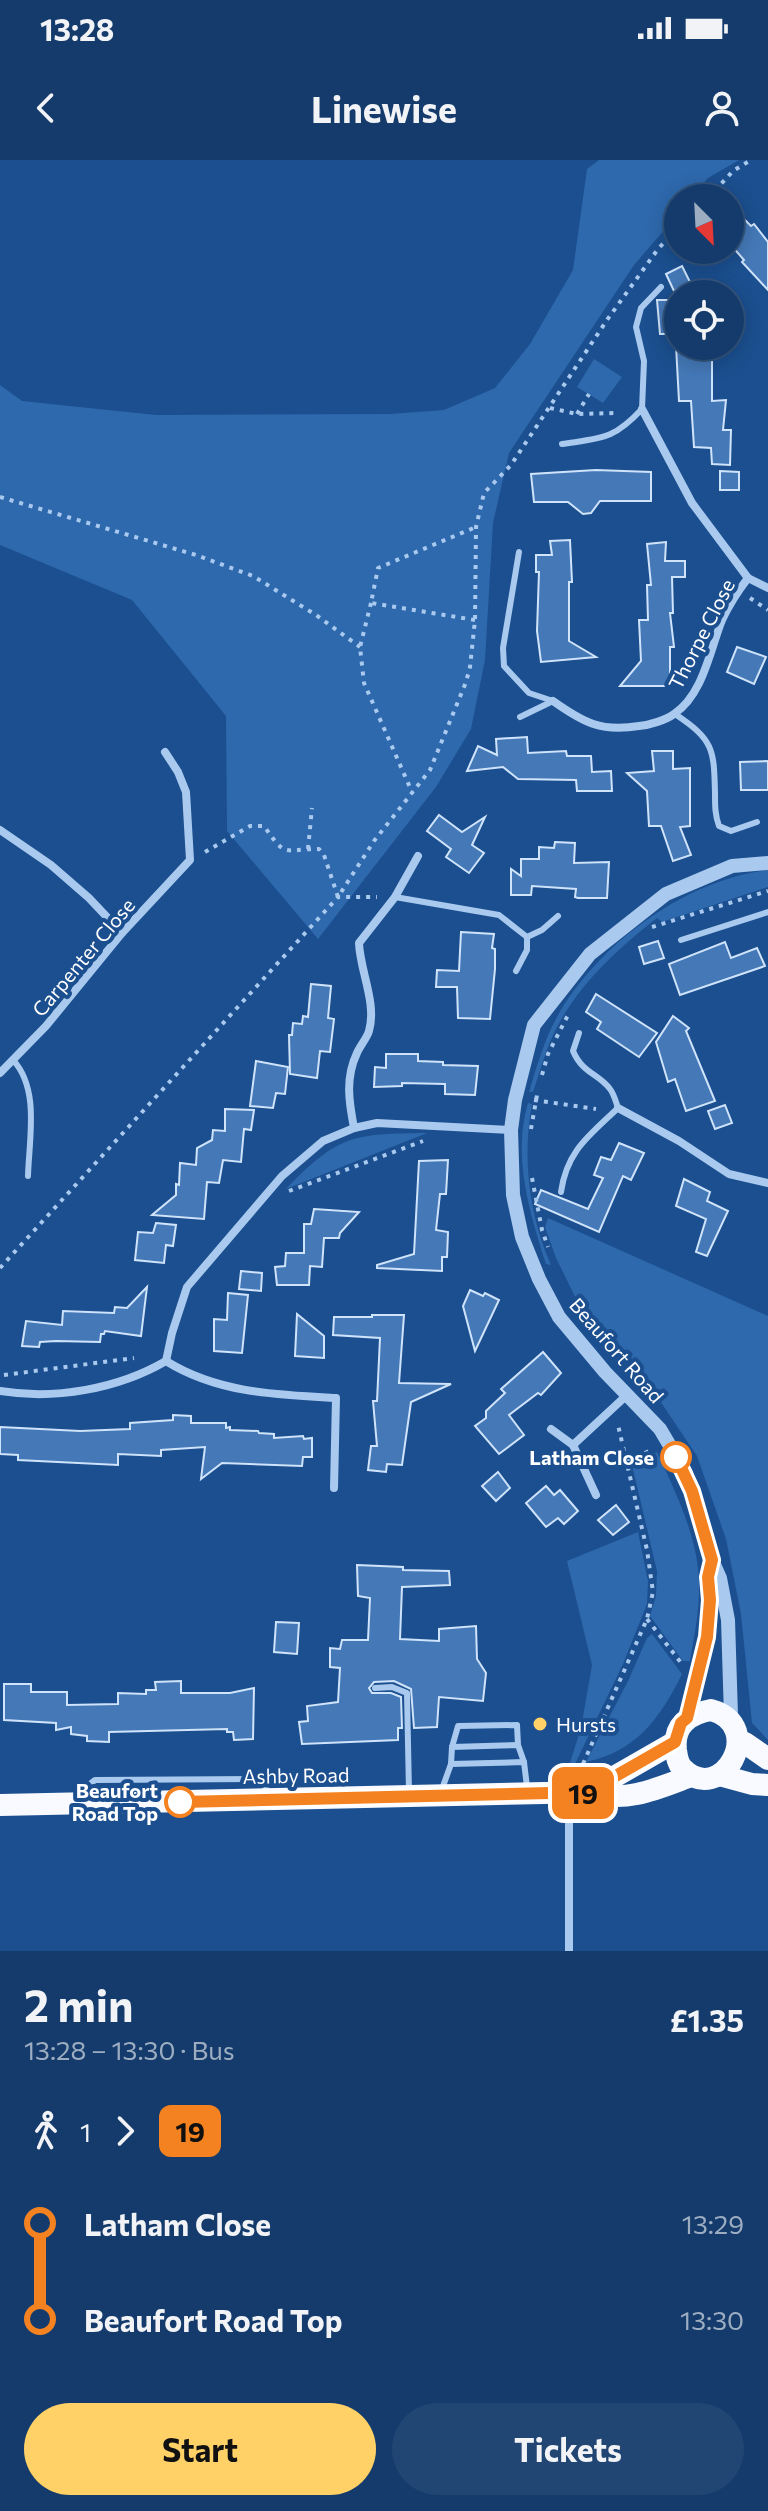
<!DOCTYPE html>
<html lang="en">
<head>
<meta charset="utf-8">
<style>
	:root { --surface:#143b6b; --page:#214673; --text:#f1f3f6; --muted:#9dadc1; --line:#33557e; --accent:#ffd166 }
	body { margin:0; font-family:Commissioner,sans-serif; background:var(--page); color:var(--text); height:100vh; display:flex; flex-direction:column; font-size:30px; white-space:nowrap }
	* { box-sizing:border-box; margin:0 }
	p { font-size:26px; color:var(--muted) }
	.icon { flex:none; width:44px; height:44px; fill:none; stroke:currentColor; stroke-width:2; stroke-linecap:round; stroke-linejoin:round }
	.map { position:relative; height:1791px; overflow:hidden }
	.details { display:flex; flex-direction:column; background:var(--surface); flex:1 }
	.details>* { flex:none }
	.badge { padding:0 16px; border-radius:12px; font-size:28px; line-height:52px }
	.needle { width:52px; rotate:156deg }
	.fabs { position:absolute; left:664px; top:24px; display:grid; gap:16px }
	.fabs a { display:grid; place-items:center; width:80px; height:80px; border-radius:50%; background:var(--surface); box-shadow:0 4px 20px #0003,0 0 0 2px var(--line); font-size:40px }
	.map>.badge { position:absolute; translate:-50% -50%; box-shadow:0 0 0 4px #fff }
	.legs { display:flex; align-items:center; gap:12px; height:88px; padding:0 24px; font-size:26px }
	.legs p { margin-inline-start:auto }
	.summary { display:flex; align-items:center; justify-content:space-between; height:136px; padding:0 24px }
	h1 { font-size:44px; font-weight:700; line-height:60px }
	.action { display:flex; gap:16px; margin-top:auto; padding:16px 24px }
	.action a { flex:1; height:92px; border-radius:48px; background:var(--accent); color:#111; font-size:32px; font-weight:700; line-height:92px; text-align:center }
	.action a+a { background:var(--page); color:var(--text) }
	ul { padding:0 24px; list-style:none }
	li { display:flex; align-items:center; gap:28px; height:96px; font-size:30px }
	li i { display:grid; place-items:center; width:12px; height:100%; margin:0 10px; background:currentColor }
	li i::after { content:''; width:20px; height:20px; margin:-10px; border:6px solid; border-radius:50%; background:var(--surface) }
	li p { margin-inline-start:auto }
	li:first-child i { background:linear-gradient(#0000 50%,currentColor 0) }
	li:last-child i { background:linear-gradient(currentColor 50%,#0000 0) }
	.status { display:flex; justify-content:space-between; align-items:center; height:56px; padding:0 40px; background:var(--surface); direction:ltr }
	.status svg { height:22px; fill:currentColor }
	header { display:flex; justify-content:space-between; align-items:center; height:104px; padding:0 24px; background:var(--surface); font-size:36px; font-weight:700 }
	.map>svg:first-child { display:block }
	.green { fill:#2e69ad }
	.building { fill:#4478b7; stroke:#cfe3fa; stroke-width:2 }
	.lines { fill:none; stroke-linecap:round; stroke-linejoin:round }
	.path { stroke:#a9c9ee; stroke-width:4; stroke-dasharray:4 6; stroke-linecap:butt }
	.service { stroke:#a9c9ee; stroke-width:6 }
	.minor { stroke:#a9c9ee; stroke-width:8 }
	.tertiary { stroke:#a9c9ee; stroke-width:14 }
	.trunk { stroke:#f8faff; stroke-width:22 }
	.line-1-casing { stroke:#fff; stroke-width:18 }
	.line-1 { stroke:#f58220; stroke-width:12 }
	.stop-1-dot { fill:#fff; stroke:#f58220; stroke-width:4 }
	.poi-dot { fill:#ffd166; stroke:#1b4f8f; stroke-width:3 }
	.labels { text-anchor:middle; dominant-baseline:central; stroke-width:8; stroke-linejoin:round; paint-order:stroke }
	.street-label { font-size:20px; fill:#fff; stroke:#1b4f8f }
	.stop-label { font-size:20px; font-weight:bold; fill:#fff; stroke:#1b4f8f; text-anchor:end }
	.poi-label { font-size:20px; fill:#fff; stroke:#1b4f8f; text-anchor:start }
</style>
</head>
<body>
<div class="status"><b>13:28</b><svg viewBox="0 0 49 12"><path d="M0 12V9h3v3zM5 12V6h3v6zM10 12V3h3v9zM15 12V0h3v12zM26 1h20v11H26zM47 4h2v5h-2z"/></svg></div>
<header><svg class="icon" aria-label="back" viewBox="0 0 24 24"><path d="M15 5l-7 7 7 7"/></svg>Linewise<svg class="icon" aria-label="person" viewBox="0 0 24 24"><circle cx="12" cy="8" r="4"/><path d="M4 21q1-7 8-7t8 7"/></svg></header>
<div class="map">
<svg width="768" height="1791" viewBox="0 0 768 1791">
	<rect width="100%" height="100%" fill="#1b4f8f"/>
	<g class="green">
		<path d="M599 0H739L708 18 691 38H678V54L634 105 509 293 493 363 485 500 471 569 436 627 318 779 227 671 226 556 132 440 0 385V225L22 241 156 255 390 254 444 250 495 228 530 184 573 110 587 9Z"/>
		<path d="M594 199 622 217 603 243 577 227Z"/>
		<path d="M768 710V727L662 762 657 758C616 790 577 826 554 873 545 892 540 912 533 932H529C537 906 544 880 557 857 598 784 685 720 768 710Z"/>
		<path d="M528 943 532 944C522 997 529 1055 551 1105L546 1104C530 1054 512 996 528 943Z"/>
		<path d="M427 973 286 1029C339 974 353 974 427 973Z"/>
		<path d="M548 1058 768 1156V1580L752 1563 741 1454 726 1379 697 1296 654 1232 588 1163 556 1098 545 1067Z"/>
		<path d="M657 1292C674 1329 693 1367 698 1408 702 1439 695 1472 690 1501H683L650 1456 656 1436 657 1411 632 1305Z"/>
		<path d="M638 1372 648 1421 647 1444 623 1504 574 1606H569L581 1568 592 1505 567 1401Z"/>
		<path d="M652 1474 682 1514C661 1557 636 1592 586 1602L628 1521 647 1478Z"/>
	</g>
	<g class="building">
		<path d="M741 56 751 66 754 64 768 82V130L742 102 744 100 730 84V65Z"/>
		<path d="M682 106 690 122 674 131 666 114Z"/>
		<path d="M657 140H678V174H660Z"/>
		<path d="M676 186H699V195L712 194V241L726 240 723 270H731L730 305 712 304 711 288 694 287 691 241H679Z"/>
		<path d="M596 310 651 312V341H600L591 353 583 354 568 342H534L531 314Z"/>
		<path d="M720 311 739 312V330H720Z"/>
		<path d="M570 380 572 422H569V481L596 497 541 502 537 471 539 412H536V395H552L550 381Z"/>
		<path d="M666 382 665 401H685V417H672L673 453H670L674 487H670V526H620L641 501 639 460H648L647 425H651L647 384Z"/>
		<path d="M737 487 766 497 754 524 727 512Z"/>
		<path d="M527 577 528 593 566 591 567 596H591L592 612 611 611 612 631H577L576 620 518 619 503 607 467 611 478 586 497 595 496 579Z"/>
		<path d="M652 591H673V609L690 608V666L680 667 691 695 673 701 661 666H649L647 631 627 613 654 611Z"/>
		<path d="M768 601V630H741L740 602Z"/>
		<path d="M439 655 462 672 485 657 472 685 484 693 469 713 446 697 451 689 427 671Z"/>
		<path d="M555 682 575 683 574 703 609 702 607 738H578L575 737 576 729 532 726 531 735H511V709L521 716V699H539V687L554 688Z"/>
		<path d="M461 772 494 774 492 788 495 789V809L490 859 458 858 457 827H436L437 810 459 811Z"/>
		<path d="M658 781 664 798 644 804 639 787Z"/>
		<path d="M725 782 731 798 757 788 765 806 680 835 669 804Z"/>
		<path d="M311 824 331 826 328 858 334 859 330 892 320 891 317 918 290 914 289 875H292L293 863 302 864 303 856 308 857Z"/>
		<path d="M596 834 657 873 639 897 597 869 601 862 586 852Z"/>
		<path d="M673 856 689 868 686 871 715 941 686 951 675 919 668 922 656 882Z"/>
		<path d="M386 894H418V901L443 902V905L478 906 475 935 445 934V924L402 923V926L374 927 375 907 386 908Z"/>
		<path d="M256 901 288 907 285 934 276 933 273 948 250 946Z"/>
		<path d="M725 945 732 963 715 969 708 951Z"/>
		<path d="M225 949 254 950 251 970 244 969 241 1002 223 1000 219 1023 207 1022 204 1059 152 1055 176 1035V1024L179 1025 180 1003 196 1005 197 988 212 980 213 970 225 971Z"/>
		<path d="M619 983 644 993 631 1020 623 1016 599 1072 535 1044 541 1030 588 1049 603 1018 594 1015 601 997 611 1000Z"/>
		<path d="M448 1000 446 1034H440L436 1070 448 1072 447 1097H442V1111L377 1108V1105L414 1094 419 1001Z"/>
		<path d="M684 1019 710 1032 707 1041 728 1051 707 1096 696 1092 706 1059 676 1046Z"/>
		<path d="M314 1049 359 1052 340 1073 339 1078H324L322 1107 310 1106 309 1125H277L275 1107 285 1106 286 1093H304V1064H311Z"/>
		<path d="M156 1063 176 1065 173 1086 166 1085 164 1103 135 1100 138 1072 153 1073Z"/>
		<path d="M241 1111 262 1113 261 1131 239 1129Z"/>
		<path d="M147 1127 141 1176 105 1171 104 1174H101L100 1182 56 1181 40 1182 39 1187 22 1186 26 1161 62 1165 63 1151 114 1153 115 1147 127 1148Z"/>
		<path d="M470 1130 483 1136 485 1133 499 1140 475 1191 463 1146Z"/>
		<path d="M228 1133 248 1135 242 1193 214 1191V1159L227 1160Z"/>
		<path d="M297 1154 324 1176V1198L295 1196Z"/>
		<path d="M372 1155H404L399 1223 451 1224 411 1242 402 1305 387 1304 386 1312 368 1310 371 1286H377L373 1241H377L380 1178 333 1175 334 1157H372Z"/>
		<path d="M543 1192 561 1213 541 1235 538 1233 509 1255 524 1275 499 1294 475 1266 486 1258V1251L505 1233 501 1229Z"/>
		<path d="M173 1255 191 1256V1263H226V1268L230 1267V1270L258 1271 259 1273 274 1274V1278L303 1276 304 1279 312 1278V1297H303L302 1306 222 1303 201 1319 205 1287 161 1290V1296L118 1294V1305L18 1300V1295L0 1294V1267L80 1271 130 1269V1263L173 1260Z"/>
		<path d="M498 1312 510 1328 496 1341 482 1326Z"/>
		<path d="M546 1326 554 1335 560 1330 578 1351 564 1364 558 1358 546 1367 526 1343Z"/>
		<path d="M616 1345 629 1362 613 1375 598 1360Z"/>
		<path d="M357 1405 403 1407V1410L449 1411 450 1425 402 1427 400 1479 439 1481V1469L476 1466 477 1499 486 1513 483 1541 439 1537 437 1567 414 1568 411 1529 394 1521 374 1522 369 1528 372 1533H391L401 1537 402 1568H398V1580L302 1584 299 1562 308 1561 307 1546 338 1542 340 1508 330 1507V1488L340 1489 342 1480H368L370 1438 358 1436Z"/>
		<path d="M276 1462 299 1463 297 1494 274 1492Z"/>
		<path d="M181 1521V1533H230L254 1528 253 1579 234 1580 233 1572H227V1569L109 1572V1582L87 1581V1576L71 1574V1567L56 1570V1563L4 1560V1524H31V1532H67V1545L118 1544V1533L146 1534V1530H156L155 1522Z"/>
	</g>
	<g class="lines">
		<g class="path">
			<path d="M708 38 733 11 751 0"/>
			<path d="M550 248 577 254 616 253"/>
			<path d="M577 254 589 234"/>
			<path d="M0 337 196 395 253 416 316 455 360 487"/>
			<path d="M750 438 768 450"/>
			<path d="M371 443 360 487 364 523 412 632"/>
			<path d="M475 460 371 443 378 408 476 367"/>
			<path d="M308 689 312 648"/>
			<path d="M205 692 250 666H264C287 699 282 689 319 689L324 695 338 737 374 681 430 610 466 522 470 507 475 460 476 367 484 333 511 305 607 160 658 89 678 68"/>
			<path d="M652 767 768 731"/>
			<path d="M542 915 548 894 569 853"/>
			<path d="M534 940 596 949"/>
			<path d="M531 969 537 935"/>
			<path d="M532 1018 542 1070 548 1087"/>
			<path d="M289 1031 423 981"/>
			<path d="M0 1108 338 737H377"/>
			<path d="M4 1215 134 1198"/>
			<path d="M627 1302 653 1289"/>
			<path d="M647 1459 682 1504"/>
			<path d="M579 1613 647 1459 653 1432 647 1390 618 1265"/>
		</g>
		<g class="service">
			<path d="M562 284C602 278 613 280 642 249L644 201 636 167 641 148 661 127"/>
			<path d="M519 392 503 488 504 506 529 533 553 541"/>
			<path d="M675 554C714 580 714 589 715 634 715 646 715 655 719 666L731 671 757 662"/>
			<path d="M520 557 553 541"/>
			<path d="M395 737 499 755 527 777"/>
			<path d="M681 780 768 752"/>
			<path d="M516 811 527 790V777L542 770 558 756"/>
			<path d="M13 900C40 929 29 979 28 1016"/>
			<path d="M561 1032C567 990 590 975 618 948 616 942 614 934 610 929 598 913 583 914 573 891L579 873"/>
			<path d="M375 1528 392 1527 407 1533 409 1633"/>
			<path d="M452 1587 458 1566 517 1565 518 1585"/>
			<path d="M451 1604 452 1587 518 1585 524 1602"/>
			<path d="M442 1629 451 1604 524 1602 527 1627"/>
			<path d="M74 1636 95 1620 259 1619 270 1634"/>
		</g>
		<g class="minor">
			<path d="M642 249 692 343 748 418 768 428"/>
			<path d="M553 541C584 563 601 572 639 566 650 565 666 560 674 554 703 535 710 490 722 460 729 445 738 431 748 418"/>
			<path d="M0 670 51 705 89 738 122 773"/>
			<path d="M0 913 46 866 122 773 190 700 186 632 178 612 165 592"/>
			<path d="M618 948 679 981 729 1014 768 1023"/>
			<path d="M354 968C349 942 345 918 357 893 360 886 367 878 369 871 377 843 360 811 359 783L395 737 418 696"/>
			<path d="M166 1201 172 1173 187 1127 282 1016 323 981 354 968 377 963 511 970"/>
			<path d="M0 1231C55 1240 118 1229 166 1201 217 1233 277 1235 336 1238L334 1328"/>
			<path d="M551 1269 573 1285"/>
			<path d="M596 1335 573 1285 627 1235"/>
			<path d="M569 1791V1635"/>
		</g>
		<g class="tertiary">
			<path d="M731 1556 728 1460 720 1418 712 1400 686 1313 660 1269 605 1212 559 1157 539 1119 522 1077 513 1035 511 970 515 940 534 865 590 794 666 734 732 706 768 703"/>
			<path d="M687 1558C694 1531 703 1504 707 1477 710 1451 707 1425 711 1400"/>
		</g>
		<g class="trunk">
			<path d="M711 1550C768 1566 721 1648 682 1608 677 1602 677 1597 676 1590 673 1565 689 1554 711 1550Z"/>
			<path d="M745 1583 768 1599"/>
			<path d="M719 1615 752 1624 768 1625"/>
			<path d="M593 1632 600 1625 675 1582"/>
			<path d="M0 1645 593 1632C625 1644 661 1627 691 1616"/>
		</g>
	</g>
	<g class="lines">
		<g class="line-1-casing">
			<path id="line-1" d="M180 1642 593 1632 600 1625 675 1582 681 1563 687 1558 707 1477 710 1440 708 1417 712 1400 692 1331 676 1297"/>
		</g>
		<use href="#line-1" class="line-1"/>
	</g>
	<g class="stop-1-dot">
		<circle cx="676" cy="1297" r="14"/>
		<circle cx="180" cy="1642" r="14"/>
	</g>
	<circle class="poi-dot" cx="540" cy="1564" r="8"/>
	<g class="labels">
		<g class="street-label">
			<text transform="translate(701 474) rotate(-63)">Thorpe Close</text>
			<text transform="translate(83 797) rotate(-50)">Carpenter Close</text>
			<text transform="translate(617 1190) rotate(49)">Beaufort Road</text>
			<text transform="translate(296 1615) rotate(-1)">Ashby Road</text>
		</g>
		<g class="stop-label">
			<text x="654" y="1297">Latham Close</text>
			<text x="158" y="1630">Beaufort<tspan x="158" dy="23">Road Top</tspan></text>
		</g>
		<g class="poi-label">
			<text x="556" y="1564">Hursts</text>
		</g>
	</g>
</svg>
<div class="fabs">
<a><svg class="needle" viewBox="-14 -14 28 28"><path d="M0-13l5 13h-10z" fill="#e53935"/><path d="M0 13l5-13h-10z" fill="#9dadc1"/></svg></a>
<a><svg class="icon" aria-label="locate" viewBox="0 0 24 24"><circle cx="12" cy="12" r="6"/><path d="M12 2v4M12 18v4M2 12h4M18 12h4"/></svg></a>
</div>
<b class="badge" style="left:583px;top:1633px;background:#f58220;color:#111">19</b>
</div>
<section class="details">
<div class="summary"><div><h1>2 min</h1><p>13:28 – 13:30 · Bus</p></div><b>£1.35</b></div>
<div class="legs"><svg class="icon" aria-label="walk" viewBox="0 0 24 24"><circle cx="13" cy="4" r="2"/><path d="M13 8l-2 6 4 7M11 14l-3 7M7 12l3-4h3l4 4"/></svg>1<svg class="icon" aria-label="forward" viewBox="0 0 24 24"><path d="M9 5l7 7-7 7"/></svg><b class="badge" style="background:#f58220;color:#111">19</b></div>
<ul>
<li><i style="color:#f58220"></i><b>Latham Close</b><p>13:29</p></li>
<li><i style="color:#f58220"></i><b>Beaufort Road Top</b><p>13:30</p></li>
</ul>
<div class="action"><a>Start</a><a>Tickets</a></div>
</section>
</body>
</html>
